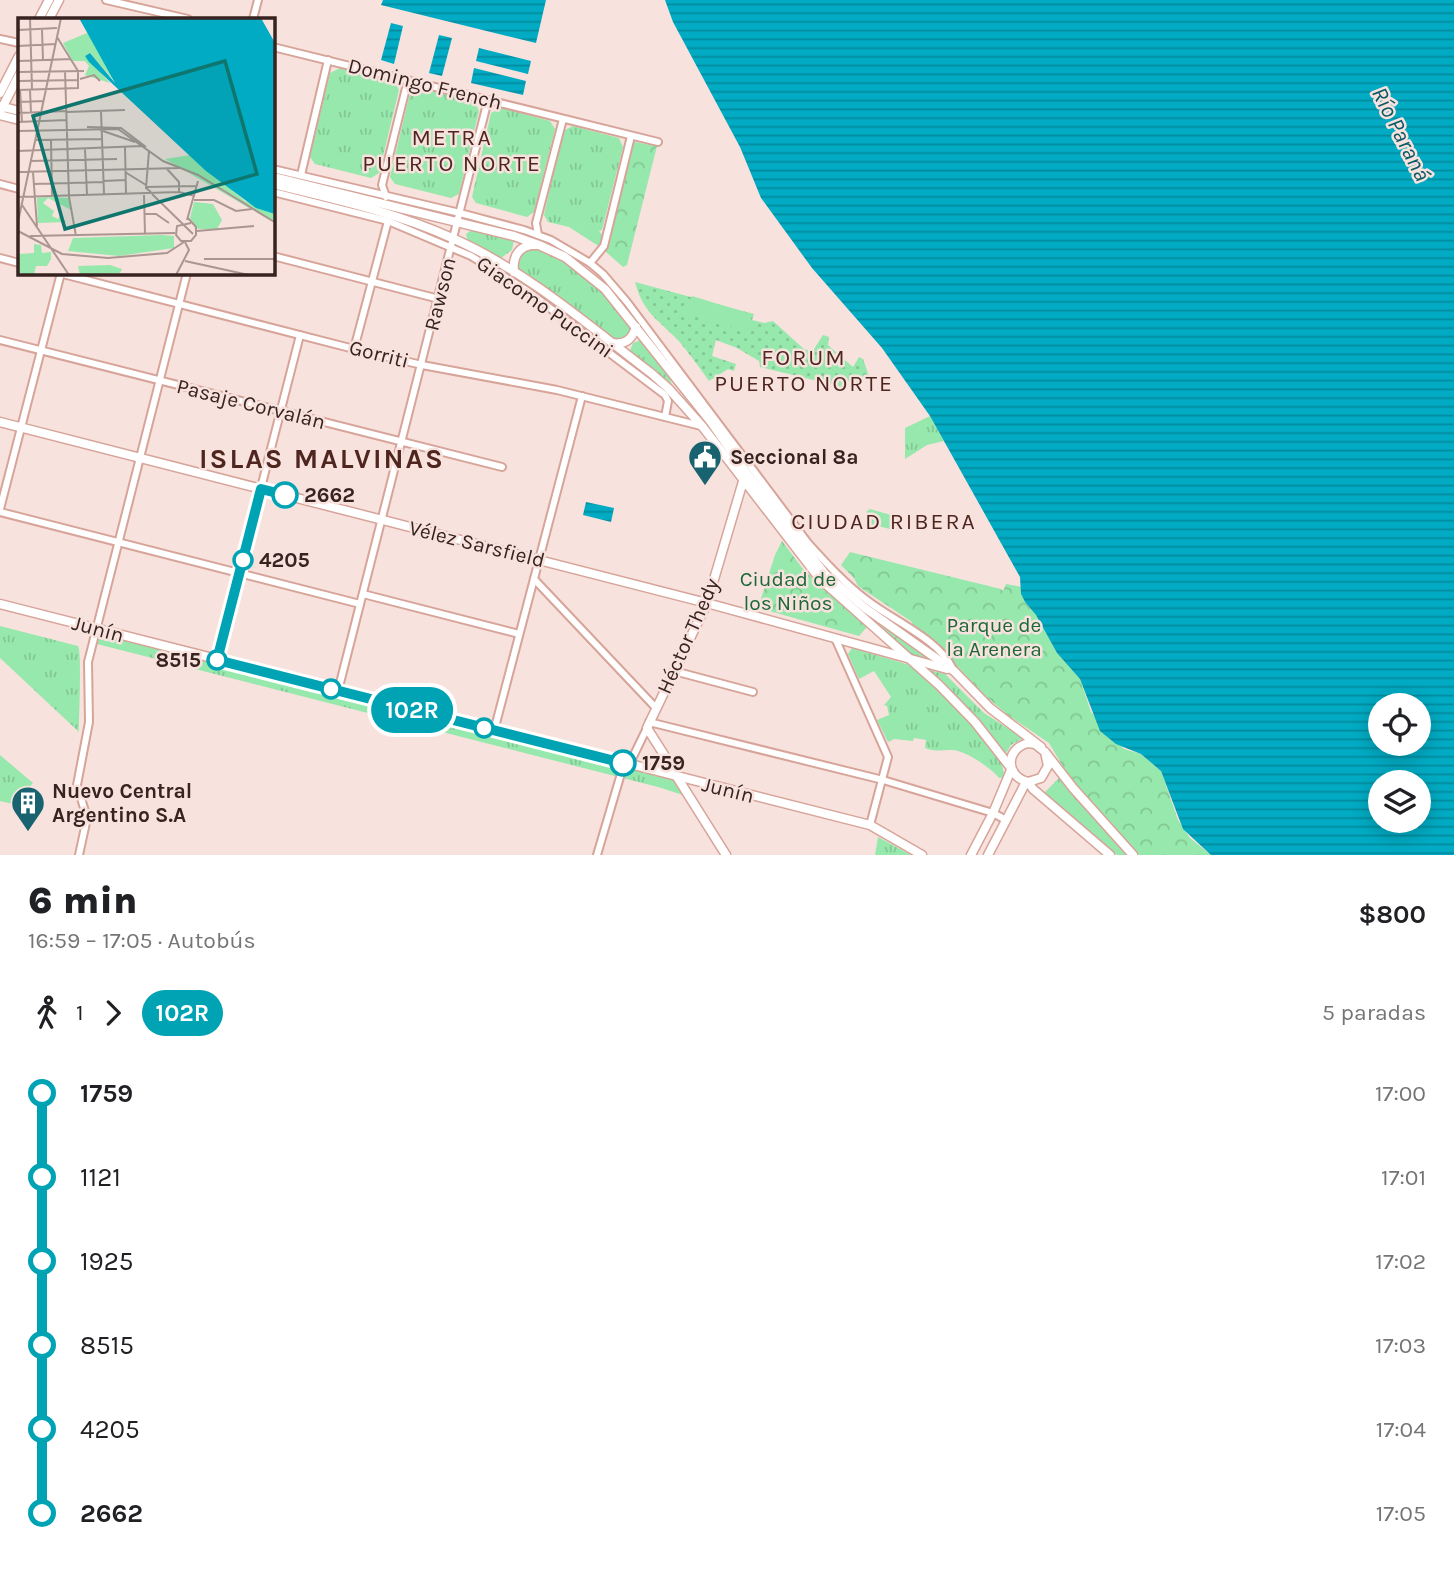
<!DOCTYPE html>
<html lang="es">
<head>
<meta charset="utf-8">
<style>
	:root { --surface:#fff; --page:#f6f6f6; --text:#202124; --muted:#757577 }
	body { margin:0; font-family:Karla,sans-serif; background:var(--page); color:var(--text); height:100vh; display:flex; flex-direction:column; font-size:26px; white-space:nowrap }
	* { box-sizing:border-box; margin:0 }
	p { font-size:23px; color:var(--muted) }
	.icon { flex:none; width:38px; height:38px; fill:none; stroke:currentColor; stroke-width:2; stroke-linecap:round; stroke-linejoin:round }
	.map { position:relative; height:855px; overflow:hidden }
	.panel { display:flex; flex-direction:column; background:var(--surface); flex:1 }
	.panel>* { flex:none }
	.badge { padding:0 14px; border-radius:23px; font-size:24px; line-height:46px }
	.tools { position:absolute; left:1368px; top:693px; display:grid; gap:14px }
	.tools a { display:grid; place-items:center; width:63px; height:63px; border-radius:50%; background:var(--surface); box-shadow:0 4px 18px #0003; font-size:35px }
	.map>.badge { position:absolute; translate:-50% -50%; box-shadow:0 0 0 4px #fff }
	.legs { display:flex; align-items:center; gap:10px; height:77px; padding:0 28px; font-size:23px }
	.legs p { margin-inline-start:auto }
	.overview { display:flex; align-items:center; justify-content:space-between; height:119px; padding:0 28px }
	h1 { font-size:38px; font-weight:800; line-height:52px }
	ul { padding:0 28px; list-style:none }
	li { display:flex; align-items:center; gap:24px; height:84px; font-size:26px }
	li i { display:grid; place-items:center; width:10px; height:100%; margin:0 9px; background:currentColor }
	li i::after { content:''; width:18px; height:18px; margin:-9px; border:5px solid; border-radius:50%; background:var(--surface) }
	li p { margin-inline-start:auto }
	li:first-child i { background:linear-gradient(#0000 50%,currentColor 0) }
	li:last-child i { background:linear-gradient(currentColor 50%,#0000 0) }
	.map>svg:first-child { display:block }
	.grass { fill:url(#grass-tufts) }
	.park { fill:url(#park-crowns) }
	.garden { fill:url(#garden-dots) }
	.pitch { fill:#97e8ac }
	.water { fill:url(#water-rules); fill-rule:evenodd }
	.lines { fill:none; stroke-linecap:round; stroke-linejoin:round }
	.minor-casing { stroke:#d7a499; stroke-width:10 }
	.major-casing { stroke:#d7a499; stroke-width:11 }
	.minor { stroke:#fff; stroke-width:6 }
	.major { stroke:#fff; stroke-width:8 }
	.line-1-casing { stroke:#fff; stroke-width:16 }
	.line-1 { stroke:#00a3b4; stroke-width:10 }
	.stop-1-dot { fill:#fff; stroke:#00a3b4; stroke-width:3.5 }
	.labels { text-anchor:middle; dominant-baseline:central; stroke-width:5; stroke-linejoin:round; paint-order:stroke }
	.street-label { font-size:21px; fill:#372320; stroke:#f8e2dd }
	.poi-label { font-size:21px; font-weight:bold; fill:#372320; stroke:#f8e2dd; text-anchor:start }
	.stop-label { font-size:21px; font-weight:bold; fill:#372320; stroke:#f8e2dd; text-anchor:start }
	.park-label { font-size:21px; fill:#1b6838; stroke:#f8e2dd }
	.water-label { font-size:23px; font-style:italic; fill:#0a5966; stroke:#f8e2dd }
	.neighbourhood-label { font-size:23px; letter-spacing:2px; fill:#4f261f; stroke:#f8e2dd }
	.district-label { font-size:28px; font-weight:bold; letter-spacing:2px; fill:#4f261f; stroke:#f8e2dd }
	.inset-road { fill:none; stroke:#ab9691; stroke-width:2 }
	.view { fill:#0f766e; fill-opacity:0.15; stroke:#0f766e; stroke-width:3.5 }
	.inset-edge { fill:none; stroke:#372320; stroke-width:3.5 }
</style>
</head>
<body>
<div class="map">
<svg width="1454" height="855" viewBox="0 0 1454 855">
	<defs>
		<pattern id="grass-tufts" width="24" height="20" patternUnits="userSpaceOnUse" patternTransform="scale(1.75)"><rect width="24" height="20" fill="#97e8ac"/><path d="M3 7l-1-3M5 7V3M7 7l1-3M15 17l-1-3M17 17v-4M19 17l1-3" fill="none" stroke="#83c794"/></pattern>
		<pattern id="park-crowns" width="20" height="18" patternUnits="userSpaceOnUse" patternTransform="scale(1.75)"><rect width="20" height="18" fill="#97e8ac"/><path d="M2 6a3 3 0 1 1 6 0M12 15a3 3 0 1 1 6 0" fill="none" stroke="#83c794"/></pattern>
		<pattern id="garden-dots" width="8" height="8" patternUnits="userSpaceOnUse" patternTransform="scale(1.75)"><rect width="8" height="8" fill="#97e8ac"/><path d="M2 2h.1M6 6h.1" fill="none" stroke="#83c794" stroke-width="1.8" stroke-linecap="round"/></pattern>
		<pattern id="water-rules" width="6" height="5" patternUnits="userSpaceOnUse" patternTransform="scale(1.75)"><rect width="6" height="5" fill="#00abc3"/><path d="M0 2.5h6" fill="none" stroke="#038b9e"/></pattern>
	</defs>
	<rect width="100%" height="100%" fill="#f8e2dd"/>
	<g class="grass">
		<path d="M340 68 395 82 399 90 379 173 371 178 315 164 310 157 330 73Z"/>
		<path d="M420 88 475 102 479 111 459 194 451 198 395 184 390 177 410 93Z"/>
		<path d="M501 108 550 121 555 129 534 212 527 217 476 203 472 197 491 113Z"/>
		<path d="M573 126 619 138 623 147 602 230 599 231 603 236 600 247 569 227 548 222 544 215 563 131Z"/>
		<path d="M473 229 514 240 512 250 501 258 468 242 466 234Z"/>
		<path d="M531 249C572 250 611 299 632 329L625 339 615 340 610 337 518 271 516 268 518 256Z"/>
		<path d="M641 340 669 377 672 384 629 353 633 343Z"/>
		<path d="M930 416 944 441 927 445 905 459V428Z"/>
		<path d="M870 509 898 517V528L894 530 866 523V512Z"/>
		<path d="M842 595 929 656 928 660 910 655Z"/>
		<path d="M0 626 78 646C82 653 79 717 79 732L0 658Z"/>
		<path d="M96 629 677 777 689 797 658 787 93 643Z"/>
		<path d="M852 648 913 666 944 693 975 727 1001 761 1005 777 999 778C991 768 965 750 952 750 941 750 935 752 925 748L926 740 914 738 913 741 894 739 888 742 877 720 889 715 887 706 884 705 891 697 874 671 859 679 848 654Z"/>
		<path d="M928 670 945 674 984 713 1023 738 1011 745 1005 755 980 723Z"/>
		<path d="M0 755 33 783 26 791 22 806 0 801Z"/>
		<path d="M1059 778 1127 855H1117L1044 793Z"/>
		<path d="M878 837 911 855H875Z"/>
	</g>
	<g class="park">
		<path d="M635 142 657 146 627 265 623 267 605 251 632 145Z"/>
		<path d="M782 541 803 569 867 627 859 636 758 608 775 555Z"/>
		<path d="M850 552 1001 589 1003 591 1006 584 1022 587 1021 594 1025 602 1036 615 1057 653 1080 679 1091 712 1124 749 1141 754 1161 771 1178 820 1190 838 1211 855H1139L1068 775 1049 743 1008 715 984 695 942 650 913 629 912 622 858 586 854 578 841 565Z"/>
	</g>
	<path class="garden" d="M635 282 754 314 752 320 764 323 773 321 805 350 814 349 823 335 829 337 828 345 853 367 859 357 863 359 870 379 864 378 862 384 848 381 846 388 760 367 759 361 737 348 716 340 712 356 736 364 734 371 728 369 709 381C699 367 689 353 678 340 657 319 643 312 635 282Z"/>
	<path class="pitch" d="M692 296 751 314 746 331 687 313Z"/>
	<g class="water">
		<path d="M383 0H546L536 43 381 5Z"/>
		<path d="M665 0H1454V855H1211L1183 829 1161 771 1141 754 1116 744 1100 731 1080 679 1057 653 1036 615 1025 602 1021 594 1020 577 930 416 882 348 812 268 761 198 740 147 673 22ZM1381 705H1419V744H1381ZM1381 782H1419V821H1381Z"/>
		<path d="M391 23 403 26 394 64 381 60Z"/>
		<path d="M439 35 452 38 442 76 429 73Z"/>
		<path d="M479 48 531 61 528 74 476 61Z"/>
		<path d="M474 68 526 81 523 95 471 83Z"/>
		<path d="M586 502 614 508 611 522 583 515Z"/>
	</g>
	<g class="lines">
		<g class="minor-casing">
			<g id="minor">
				<path d="M106 0 188 19"/>
				<path d="M253 19 258 0"/>
				<path d="M0 39 19 43"/>
				<path d="M273 47 658 142"/>
				<path d="M273 169 460 213 524 230 551 240 590 263 603 274 627 302 808 543C827 564 845 584 868 601 894 621 938 639 953 669"/>
				<path d="M301 175 328 60"/>
				<path d="M0 184 19 189"/>
				<path d="M273 192 388 221 471 256 526 290 665 395 668 401 665 417"/>
				<path d="M386 197 382 185 408 80"/>
				<path d="M538 235 536 223 563 119"/>
				<path d="M273 256 439 299"/>
				<path d="M0 258 19 263"/>
				<path d="M590 263 604 246 631 136"/>
				<path d="M59 273 354 349 422 365 557 390 701 426"/>
				<path d="M0 340 502 467"/>
				<path d="M354 349 388 221"/>
				<path d="M0 509 61 273"/>
				<path d="M0 512 360 604"/>
				<path d="M534 579 656 708"/>
				<path d="M363 594 519 634"/>
				<path d="M835 638 888 757 870 825"/>
				<path d="M217 660 300 335"/>
				<path d="M674 671 753 692"/>
				<path d="M338 691 488 100"/>
				<path d="M649 722 883 780 993 813 1006 820"/>
				<path d="M494 731 582 396"/>
				<path d="M629 765 647 728"/>
				<path d="M79 855 87 818 77 785 89 722 88 662 187 273"/>
				<path d="M597 855 620 777"/>
			</g>
		</g>
		<g class="major-casing">
			<g id="major">
				<path d="M39 19 49 0"/>
				<path d="M49 19 59 0"/>
				<path d="M0 93 19 56"/>
				<path d="M0 106 19 111"/>
				<path d="M0 112 19 75"/>
				<path d="M0 115 19 120"/>
				<path d="M273 177 514 236 539 245 565 257 605 289 711 422 745 471 825 574 865 608 954 671 990 708 1041 747"/>
				<path d="M273 184C334 199 395 212 452 238 525 270 588 325 651 373L668 388 702 426 820 579 939 685 975 722 1011 768"/>
				<path d="M514 272C512 256 520 244 536 245"/>
				<path d="M612 343C625 345 632 340 636 327"/>
				<path d="M0 422 707 603 947 669"/>
				<path d="M0 604 870 825 922 855"/>
				<path d="M1045 752 1048 766 1041 778 1028 782C1005 776 1005 749 1028 743L1035 744 1045 752 1073 788 1133 855"/>
				<path d="M675 772 647 728 707 603 744 478"/>
				<path d="M677 777 726 855"/>
				<path d="M1028 782 1033 789 1110 855"/>
				<path d="M971 855 993 813 1011 770"/>
				<path d="M988 855 1026 782"/>
			</g>
		</g>
		<use href="#minor" class="minor"/>
		<use href="#major" class="major"/>
	</g>
	<g class="lines">
		<g class="line-1-casing">
			<path id="line-1" d="M285 495 261 489 217 660 623 763"/>
		</g>
		<use href="#line-1" class="line-1"/>
	</g>
	<defs>
		<g id="civic-pin" transform="scale(1.75)"><path d="M0 17L-7.5 6A9.5 9.5 0 1 1 7.5 6Z" fill="#196370" stroke="#f8e2dd"/><path d="M-.6-6.5H3V-4.5H.6V-3L4-1V1h2V6H-6V1h2V-1L-.6-3ZM-1.2 2.5V6h2.4V2.5Z" fill="#fff"/></g>
		<g id="building-pin" transform="scale(1.75)"><path d="M0 17L-7.5 6A9.5 9.5 0 1 1 7.5 6Z" fill="#196370" stroke="#f8e2dd"/><path d="M-4-6H4V6H1V3H-1V6H-4ZM-2.5-4.3h1.7v1.8h-1.7ZM.8-4.3h1.7v1.8H.8ZM-2.5-1h1.7V.8h-1.7ZM.8-1h1.7V.8H.8Z" fill="#fff"/></g>
	</defs>
	<g fill-rule="evenodd">
		<use href="#civic-pin" x="705" y="457"/>
		<use href="#building-pin" x="28" y="803"/>
	</g>
	<g class="stop-1-dot">
		<circle cx="285" cy="495" r="12"/>
		<circle cx="243" cy="560" r="9"/>
		<circle cx="217" cy="660" r="9"/>
		<circle cx="331" cy="689" r="9"/>
		<circle cx="484" cy="728" r="9"/>
		<circle cx="623" cy="763" r="12"/>
	</g>
	<g class="labels">
		<g class="street-label">
			<text transform="translate(425 84) rotate(14)">Domingo French</text>
			<text transform="translate(440 294) rotate(-76)">Rawson</text>
			<text transform="translate(545 307) rotate(35)">Giacomo Puccini</text>
			<text transform="translate(379 354) rotate(14)">Gorriti</text>
			<text transform="translate(251 404) rotate(14)">Pasaje Corvalán</text>
			<text transform="translate(477 544) rotate(14)">Vélez Sarsfield</text>
			<text transform="translate(98 629) rotate(15)">Junín</text>
			<text transform="translate(688 636) rotate(-66)">Héctor Thedy</text>
			<text transform="translate(728 790) rotate(14)">Junín</text>
		</g>
		<g class="poi-label">
			<text x="730" y="457">Seccional 8ª</text>
			<text x="52" y="791">Nuevo Central<tspan x="52" dy="24">Argentino S.A</tspan></text>
		</g>
		<g class="stop-label">
			<text x="304" y="495">2662</text>
			<text x="259" y="560">4205</text>
			<text x="201" y="660" text-anchor="end">8515</text>
			<text x="642" y="763">1759</text>
		</g>
		<g class="park-label">
			<text x="788" y="579">Ciudad de<tspan x="788" dy="24">los Niños</tspan></text>
			<text x="994" y="625">Parque de<tspan x="994" dy="24">la Arenera</tspan></text>
		</g>
		<g class="water-label">
			<text transform="translate(1401 134) rotate(63)">Río Paraná</text>
		</g>
		<g class="neighbourhood-label">
			<text x="452" y="137">METRA<tspan x="452" dy="26">PUERTO NORTE</tspan></text>
			<text x="804" y="357">FORUM<tspan x="804" dy="26">PUERTO NORTE</tspan></text>
			<text x="884" y="521">CIUDAD RIBERA</text>
		</g>
		<g class="district-label">
			<text x="322" y="458">ISLAS MALVINAS</text>
		</g>
	</g>
	<g transform="translate(18 18)">
		<rect width="257" height="257" fill="#f8e2dd"/>
		<path d="M30 179 50 180 53 192 30 180 25 185 36 193 34 198 40 201 42 197 48 204 20 205 19 180ZM176 184 195 186 204 202 199 211H180L172 200ZM92 247 104 251 102 255 62 257 60 248Z" fill="#97e8ac"/>
		<path d="M172 137 227 183 257 196V205L147 141ZM144 217 156 218V230L101 238 50 233 55 220Z" fill="#97e8ac"/>
		<path d="M69 15 72 19 97 64 72 35 67 38 92 65 67 57 71 48 67 43H55L45 25ZM16 226 23 227 24 235 33 234V241L29 248H18L16 257 0 255V236L16 235Z" fill="#97e8ac"/>
		<path d="M61 0H243L257 25V196L238 190 188 153 71 44 67 38 72 35 97 65Z" fill="#00abc3"/>
		<path class="inset-road" d="M12 0 14 72M0 12 39 10M24 12 25 42M0 28 38 26M0 43 53 41M47 53 51 179 58 218M0 54 66 53M62 61 76 57 82 63M0 63 60 62M0 72 60 70V53L39 19M2 72 4 104M12 72 13 95M0 84 26 83M83 93 86 176M49 94 107 92M0 95 49 93M0 104 49 102M69 109 103 110 128 129M82 112 117 124M0 113 100 111 145 143 180 157 258 205M17 122 84 121M33 122 34 178M107 129 108 176M67 131 69 177M0 133 124 128M131 133 128 170 133 174M13 143 99 141M149 151 161 164V174M0 154 162 150M15 154 19 208M107 154 128 167M85 163 107 162M16 166 85 164M128 169 178 168M134 176 175 216M126 177 127 216M0 179 161 174 177 178M176 182H196L218 193 234 191M4 187 51 257M126 196H138L151 205M170 200 178 209V217L173 223H163L158 217 159 208 173 205M169 202 180 163M0 204 43 0M0 213 44 236 90 240 149 235 166 224M179 213 236 208M12 218 157 215M186 241H258M167 243 231 257M158 257 171 232 167 224"/>
		<path class="view" d="M207 43 239 156 47 211 15 98Z"/>
		<rect width="257" height="257" class="inset-edge"/>
	</g>
</svg>
<div class="tools">
<a><svg class="icon" aria-label="locate" viewBox="0 0 24 24"><circle cx="12" cy="12" r="6"/><path d="M12 2v4M12 18v4M2 12h4M18 12h4"/></svg></a>
<a><svg class="icon" aria-label="layers" viewBox="0 0 24 24"><path d="M12 4l9 5-9 5-9-5zM3 14l9 5 9-5"/></svg></a>
</div>
<b class="badge" style="left:412px;top:710px;background:#00a3b4;color:#fff">102R</b>
</div>
<section class="panel">
<div class="overview"><div><h1>6 min</h1><p>16:59 – 17:05 · Autobús</p></div><b>$800</b></div>
<div class="legs"><svg class="icon" aria-label="walk" viewBox="0 0 24 24"><circle cx="13" cy="4" r="2"/><path d="M13 8l-2 6 4 7M11 14l-3 7M7 12l3-4h3l4 4"/></svg>1<svg class="icon" aria-label="forward" viewBox="0 0 24 24"><path d="M9 5l7 7-7 7"/></svg><b class="badge" style="background:#00a3b4;color:#fff">102R</b><p>5 paradas</p></div>
<ul>
<li><i style="color:#00a3b4"></i><b>1759</b><p>17:00</p></li>
<li><i style="color:#00a3b4"></i><span>1121</span><p>17:01</p></li>
<li><i style="color:#00a3b4"></i><span>1925</span><p>17:02</p></li>
<li><i style="color:#00a3b4"></i><span>8515</span><p>17:03</p></li>
<li><i style="color:#00a3b4"></i><span>4205</span><p>17:04</p></li>
<li><i style="color:#00a3b4"></i><b>2662</b><p>17:05</p></li>
</ul>
</section>
</body>
</html>
